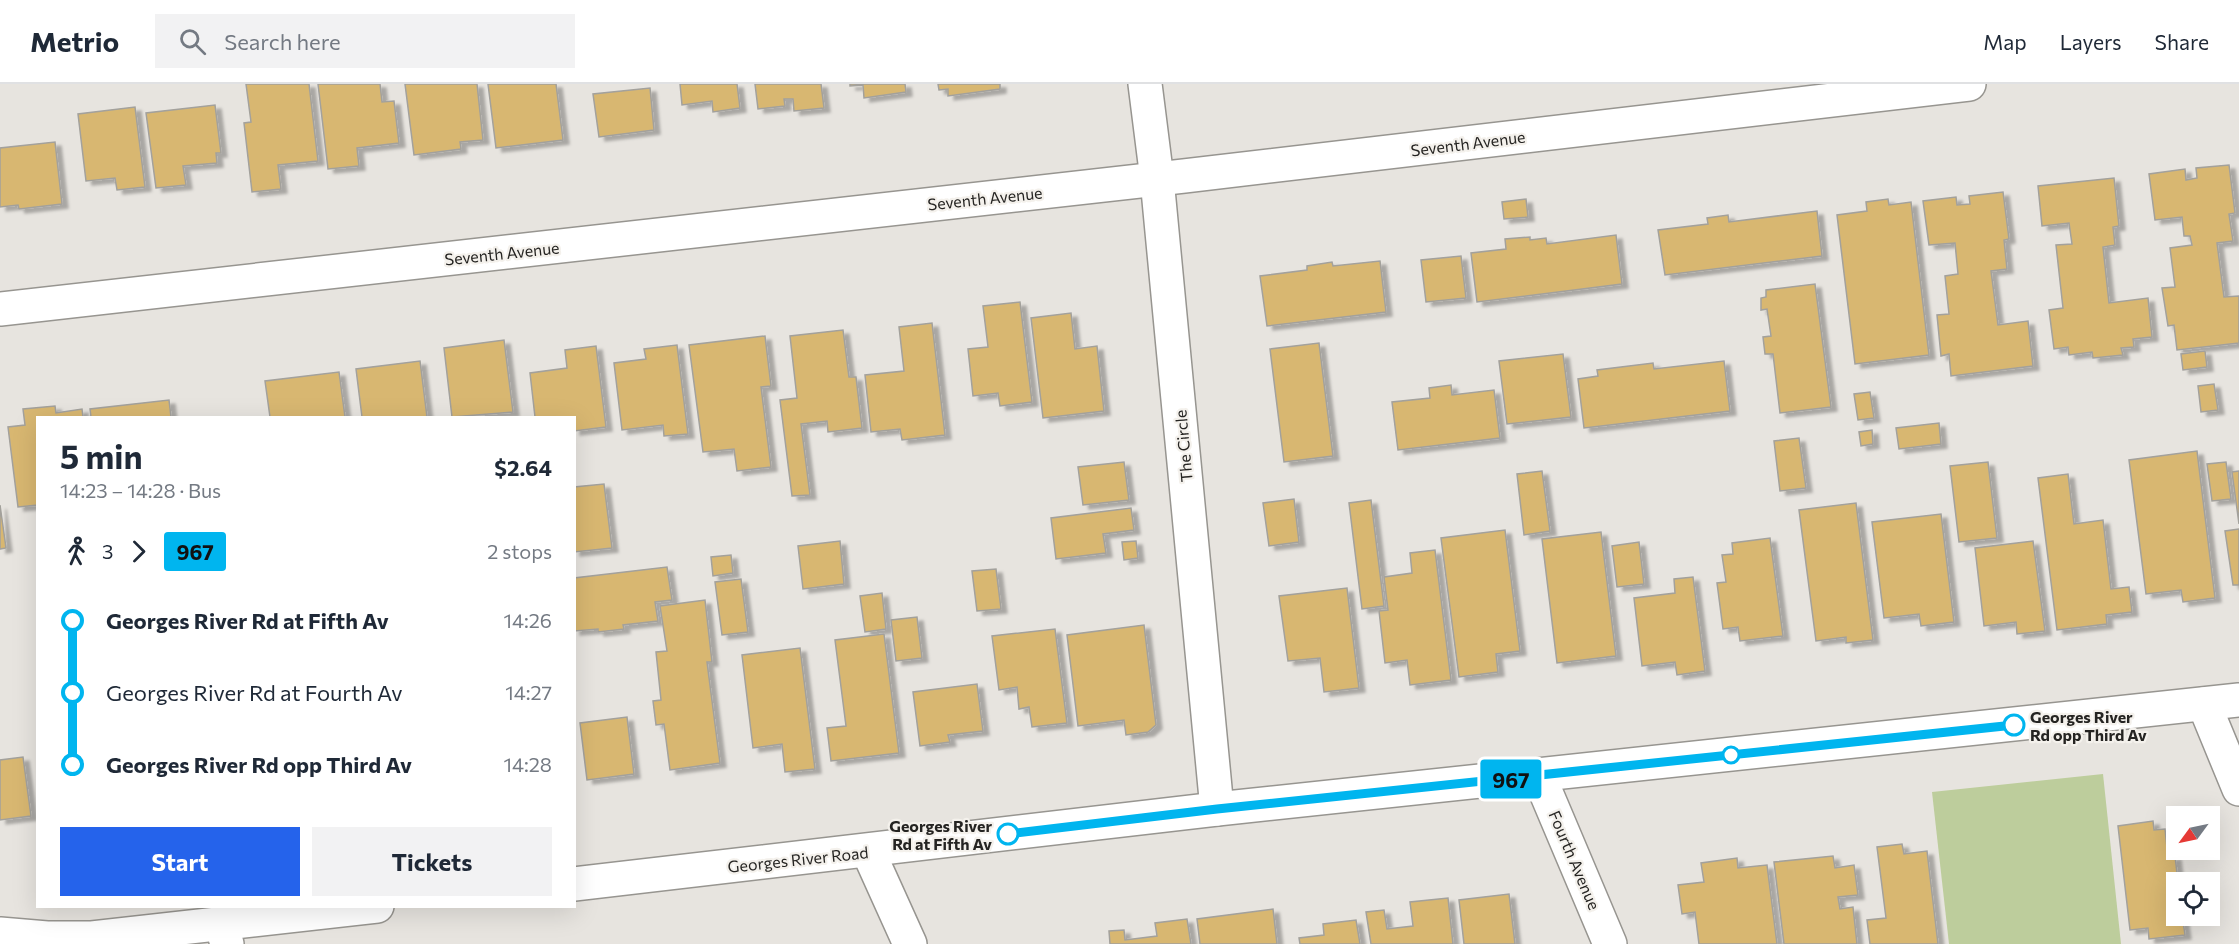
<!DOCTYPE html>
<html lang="en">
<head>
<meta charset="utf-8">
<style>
	:root { --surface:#fff; --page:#f2f2f3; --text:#1f2937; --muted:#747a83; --line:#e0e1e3; --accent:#2563eb }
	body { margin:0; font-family:Commissioner,sans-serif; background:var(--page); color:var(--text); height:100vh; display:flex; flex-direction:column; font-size:22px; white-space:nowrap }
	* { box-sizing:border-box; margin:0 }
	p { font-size:20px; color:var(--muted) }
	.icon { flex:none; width:33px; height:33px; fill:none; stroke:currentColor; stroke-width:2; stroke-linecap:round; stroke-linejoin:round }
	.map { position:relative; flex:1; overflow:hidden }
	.panel { position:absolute; left:36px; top:332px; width:540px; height:492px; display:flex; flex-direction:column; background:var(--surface); border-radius:0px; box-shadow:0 6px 24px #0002 }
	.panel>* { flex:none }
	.badge { padding:0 12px; border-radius:4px; font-size:21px; line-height:39px }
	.needle { width:39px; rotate:237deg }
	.buttons { position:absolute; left:2166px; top:722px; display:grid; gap:12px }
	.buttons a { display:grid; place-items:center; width:54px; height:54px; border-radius:0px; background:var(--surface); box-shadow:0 6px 24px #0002; font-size:30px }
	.map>.badge { position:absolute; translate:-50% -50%; box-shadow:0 0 0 3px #fff }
	.legs { display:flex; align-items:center; gap:9px; height:66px; padding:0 24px; font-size:20px }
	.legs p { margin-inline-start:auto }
	.summary { display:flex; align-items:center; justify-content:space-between; height:102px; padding:0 24px }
	h1 { font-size:33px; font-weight:700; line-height:45px }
	.action { display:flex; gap:12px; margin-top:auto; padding:12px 24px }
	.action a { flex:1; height:69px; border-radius:0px; background:var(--accent); color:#fff; font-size:24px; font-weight:700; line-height:69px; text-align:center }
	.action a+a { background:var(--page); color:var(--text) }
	ul { padding:0 24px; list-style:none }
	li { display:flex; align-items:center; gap:21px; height:72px; font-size:22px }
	li i { display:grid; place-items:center; width:9px; height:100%; margin:0 8px; background:currentColor }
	li i::after { content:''; width:15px; height:15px; margin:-8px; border:4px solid; border-radius:50%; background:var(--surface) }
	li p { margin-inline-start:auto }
	li:first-child i { background:linear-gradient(#0000 50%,currentColor 0) }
	li:last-child i { background:linear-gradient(currentColor 50%,#0000 0) }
	header { display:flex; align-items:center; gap:36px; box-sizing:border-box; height:84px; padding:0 30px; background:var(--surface); border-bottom:2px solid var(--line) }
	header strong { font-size:28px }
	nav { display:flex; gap:33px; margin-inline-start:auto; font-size:21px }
	.search { width:420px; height:54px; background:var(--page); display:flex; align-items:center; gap:15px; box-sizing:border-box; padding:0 21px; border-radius:0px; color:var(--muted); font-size:22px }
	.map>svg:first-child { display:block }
	.green { fill:#bdcd9c }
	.building { fill:#d8b771; stroke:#a3a19c; stroke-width:1.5; filter:url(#shadow) }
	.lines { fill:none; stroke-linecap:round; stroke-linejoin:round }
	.minor-casing { stroke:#979590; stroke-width:36 }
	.tertiary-casing { stroke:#979590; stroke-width:36 }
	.minor { stroke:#fff; stroke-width:33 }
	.tertiary { stroke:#fff; stroke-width:33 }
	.line-1-casing { stroke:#fff; stroke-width:14 }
	.line-1 { stroke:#00b5ef; stroke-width:9 }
	.stop-1-dot { fill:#fff; stroke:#00b5ef; stroke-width:3 }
	.labels { text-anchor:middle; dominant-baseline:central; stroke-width:4.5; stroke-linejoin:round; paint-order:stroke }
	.street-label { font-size:16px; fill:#252422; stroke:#f4f1ec }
	.stop-label { font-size:16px; font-weight:bold; fill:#252422; stroke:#f4f1ec; text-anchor:start }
</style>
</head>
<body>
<header>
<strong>Metrio</strong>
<div class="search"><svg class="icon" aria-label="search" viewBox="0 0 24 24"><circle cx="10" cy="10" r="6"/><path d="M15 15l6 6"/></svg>Search here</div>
<nav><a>Map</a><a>Layers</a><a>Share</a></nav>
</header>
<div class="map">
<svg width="2239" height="860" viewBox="0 0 2239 860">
	<defs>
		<filter id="shadow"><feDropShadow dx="6" dy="4" stdDeviation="1.5" flood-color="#0004"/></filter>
	</defs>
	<rect width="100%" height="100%" fill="#e7e4df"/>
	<path class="green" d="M2103 690 2121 860H1949L1932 708Z"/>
	<g class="building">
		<path d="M246 0H309L318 77 278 81 281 105 252 108 244 39 251 38Z"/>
		<path d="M318 0H380L382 18 394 17 399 59 357 64 359 82 328 85Z"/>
		<path d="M405 0H477L483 56 460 58 461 65 414 71Z"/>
		<path d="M488 0H556L563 56 496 64Z"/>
		<path d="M680 0H737L740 24 713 28 712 17 682 21Z"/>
		<path d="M755 0H821L824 24 794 27 793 15H784L785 22 758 25Z"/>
		<path d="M850 0H905L906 8 864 14 863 1 850 2Z"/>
		<path d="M938 0H1000V5L948 12V5L939 6Z"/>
		<path d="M650 4 654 46 599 53 593 10Z"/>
		<path d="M215 21 221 69H216L217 79 183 82 186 101 156 104 146 29Z"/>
		<path d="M135 23 145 103 117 106 115 94 86 97 78 30Z"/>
		<path d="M55 58 62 120 19 125 18 121 0 123V64Z"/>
		<path d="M2229 81 2235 129 2229 130 2233 157 2217 159 2224 213 2239 212V259L2177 266 2174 241 2168 242 2162 204 2175 203 2170 164 2192 161 2190 152H2184L2182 133 2155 136 2149 90 2185 85 2186 96 2197 94 2196 84Z"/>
		<path d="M2114 94 2119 142 2113 143 2115 161 2103 163 2109 219 2148 214 2152 253 2133 255 2134 263 2121 264 2123 271 2093 274 2092 268 2069 271 2068 263 2054 265 2049 226 2063 224 2056 161 2072 160 2069 139 2042 142 2038 102Z"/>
		<path d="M2003 108 2009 155 2004 156 2007 185 1991 187 1998 241 2028 237 2033 282 1951 292 1949 270 1941 272 1937 231 1949 230 1945 192 1958 190 1955 159 1929 161 1923 117 1956 113 1957 121 1970 120 1969 112Z"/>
		<path d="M1526 115 1528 133 1504 135 1502 118Z"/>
		<path d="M1888 115 1889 121 1911 118 1929 271 1855 280 1837 131 1867 127 1866 118Z"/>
		<path d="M1817 127 1822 172 1665 191 1658 146 1708 140 1707 134 1728 131 1729 138Z"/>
		<path d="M1616 151 1622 200 1477 218 1471 169 1506 165 1505 155 1530 153V156L1546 154 1547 160Z"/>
		<path d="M1461 172 1466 214 1426 218 1421 176Z"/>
		<path d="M1380 177 1386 228 1267 242 1260 192 1307 186V182L1332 178 1333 182Z"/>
		<path d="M1815 200 1831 323 1780 329 1773 270H1765L1763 253 1771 252 1767 225 1761 226V214L1766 213V206Z"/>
		<path d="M1020 218 1032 318 1000 322 998 309 973 312 968 265 988 263 983 222Z"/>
		<path d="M1071 229 1075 265 1097 262 1104 327 1043 334 1031 234Z"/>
		<path d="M932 239 945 351 902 356 900 345 871 348 865 291 904 287 899 243Z"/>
		<path d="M843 246 849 293H856L862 344 828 348 827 337 801 340 810 411 792 412 780 316 797 314 790 252Z"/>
		<path d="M765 252 771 302 761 303 771 383 737 387 734 365 703 368 689 261Z"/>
		<path d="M504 256 513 328 452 333 444 264Z"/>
		<path d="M1319 259 1333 372 1284 378 1270 265Z"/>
		<path d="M677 261 688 350 664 352 663 341 622 346 614 279 646 275 644 265Z"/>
		<path d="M596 262 606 343 574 347V333H535L530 289 567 284 565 266Z"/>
		<path d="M2205 267 2207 283 2183 286 2181 270Z"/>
		<path d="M1563 270 1571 333 1507 340 1499 277Z"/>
		<path d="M420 277 427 333H362L356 285Z"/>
		<path d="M1724 277 1730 327 1584 344 1578 295 1598 292 1597 286 1653 279 1654 285Z"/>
		<path d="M339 288 345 333H270L265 297Z"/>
		<path d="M2214 300 2218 326 2201 328 2198 302Z"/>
		<path d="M1451 301 1452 311 1494 306 1500 354 1398 366 1392 318 1430 314 1429 304Z"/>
		<path d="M1870 308 1874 334 1858 336 1854 310Z"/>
		<path d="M169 316 171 333H91L90 325Z"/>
		<path d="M55 322 56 329 82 325 83 333H38V421L18 423 8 343 25 341 23 325Z"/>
		<path d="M1939 339 1941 360 1899 365 1896 344Z"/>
		<path d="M1872 346 1873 360 1861 362 1859 348Z"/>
		<path d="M1799 354 1806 404 1780 407 1774 357Z"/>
		<path d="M2197 367 2215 514 2183 518 2181 506 2146 510 2129 376Z"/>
		<path d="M1124 378 1129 416 1083 421 1078 383Z"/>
		<path d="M1988 378 1997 454 1959 458 1950 382Z"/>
		<path d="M2226 378 2231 415 2212 417 2207 380Z"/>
		<path d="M1542 387 1550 447 1524 451 1517 390Z"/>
		<path d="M2239 387V440L2232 388Z"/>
		<path d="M2068 390 2074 440 2103 436 2111 505 2129 503 2132 528 2106 531 2107 540 2057 546 2038 394Z"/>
		<path d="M604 400 612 464 574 468V403Z"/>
		<path d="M1294 415 1299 458 1269 462 1263 419Z"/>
		<path d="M1371 416 1384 522 1362 525 1349 419Z"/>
		<path d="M1856 419 1873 556 1846 559V553L1816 557 1799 426Z"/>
		<path d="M0 421 6 464 0 465Z"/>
		<path d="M1131 424 1134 446 1103 450 1106 469 1056 475 1051 434Z"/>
		<path d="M1941 430 1954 538 1921 542 1919 530 1884 534 1872 438Z"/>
		<path d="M2239 445V501H2233L2225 447Z"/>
		<path d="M1505 446 1520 567 1496 570 1498 588 1459 593 1441 454Z"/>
		<path d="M1601 448 1616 572 1557 579 1542 455Z"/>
		<path d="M1770 454 1783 552 1740 557 1738 543 1723 545 1717 499 1726 498 1722 471 1733 470 1732 459Z"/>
		<path d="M840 457 844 500 803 505 798 462Z"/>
		<path d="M1136 457 1138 474 1124 476 1122 458Z"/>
		<path d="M2033 457 2045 547 2017 550 2016 538 1984 542 1975 464Z"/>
		<path d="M1639 458 1644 500 1617 503 1612 462Z"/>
		<path d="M1435 466 1451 596 1410 601 1407 576 1385 579 1379 527 1388 526 1384 493 1412 489 1410 469Z"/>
		<path d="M731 471 733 489 713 492 711 473Z"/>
		<path d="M667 483 672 516 655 518 658 537 623 541 624 545 598 548V545L574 547V494Z"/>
		<path d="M996 485 1001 525 977 527 972 487Z"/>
		<path d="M1693 493 1705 587 1677 591 1675 578 1642 582 1634 514 1675 509 1674 495Z"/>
		<path d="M741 495 748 548 722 551 715 498Z"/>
		<path d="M1347 504 1359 604 1324 608 1320 574 1288 577 1279 512Z"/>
		<path d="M882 509 886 545 865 548 860 512Z"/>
		<path d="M705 516 712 578H707L720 679 670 686 664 640 656 641 653 617 661 616 656 568 667 567 660 522Z"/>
		<path d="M917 533 922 574 896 577 891 536Z"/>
		<path d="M1144 541 1156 641 1148 648 1126 651 1124 636 1078 642 1067 551Z"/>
		<path d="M1055 545 1067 639 1032 643 1029 623 1019 625 1017 603 999 606 992 552Z"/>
		<path d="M884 550 899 669 831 677 827 644 846 642 835 556Z"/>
		<path d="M800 564 815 685 785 688 782 660 753 664 742 571Z"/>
		<path d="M977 600 983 647 948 651 950 658 920 662 913 608Z"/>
		<path d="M627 633 634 690 587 696 580 639Z"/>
		<path d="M23 673 31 732 0 736V676Z"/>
		<path d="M2153 737 2154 746 2165 745 2168 773 2175 772 2178 798H2176V831H2182L2185 851 2149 855 2148 844 2130 846 2118 742Z"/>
		<path d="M1902 760 1904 770 1927 767 1938 860H1870L1867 836 1886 834 1877 763Z"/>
		<path d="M1833 772 1835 784 1854 781 1858 811 1838 813 1840 825 1853 823 1857 860H1784L1774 778Z"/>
		<path d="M1737 774 1738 784 1767 781 1777 860H1699L1695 828 1682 830 1678 801 1704 798 1701 779Z"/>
		<path d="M1509 810 1515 860H1464L1459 816Z"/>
		<path d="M1448 814 1453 860H1371L1366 828 1384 826 1387 845 1413 842 1410 818Z"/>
		<path d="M1273 825 1277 860H1200L1197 835Z"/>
		<path d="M1187 835 1191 860H1110L1109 847 1124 846 1125 856 1157 852 1155 839Z"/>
		<path d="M1356 836 1360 860H1300L1299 854 1324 851 1323 840Z"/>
	</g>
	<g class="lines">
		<g class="minor-casing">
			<g id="minor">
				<path d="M1145 0 1157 95 1217 725"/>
				<path d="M0 225 1184 92 1969 0"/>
				<path d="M2204 620 2239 705"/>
				<path d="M1539 692 1610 860"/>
				<path d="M868 767 910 860"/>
				<path d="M221 839 227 860"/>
			</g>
		</g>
		<g class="tertiary-casing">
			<g id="tertiary">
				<path d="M574 800 1217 725 2239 616"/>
				<path d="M0 850 47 854H92L377 822"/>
			</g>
		</g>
		<use href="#minor" class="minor"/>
		<use href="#tertiary" class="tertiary"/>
	</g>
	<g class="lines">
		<g class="line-1-casing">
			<path id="line-1" d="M1008 750 1217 725 2014 641"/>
		</g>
		<use href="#line-1" class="line-1"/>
	</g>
	<g class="stop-1-dot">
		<circle cx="2014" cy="641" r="10"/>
		<circle cx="1731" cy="671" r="8"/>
		<circle cx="1008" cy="750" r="10"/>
	</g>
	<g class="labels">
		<g class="street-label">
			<text transform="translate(1468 59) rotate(-7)">Seventh Avenue</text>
			<text transform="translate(985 114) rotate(-6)">Seventh Avenue</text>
			<text transform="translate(502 169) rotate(-6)">Seventh Avenue</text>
			<text transform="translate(1183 362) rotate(-95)">The Circle</text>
			<text transform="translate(798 775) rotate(-6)">Georges River Road</text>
			<text transform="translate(1575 776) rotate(67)">Fourth Avenue</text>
		</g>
		<g class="stop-label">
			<text x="2030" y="632">Georges River<tspan x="2030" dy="18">Rd opp Third Av</tspan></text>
			<text x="992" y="741" text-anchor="end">Georges River<tspan x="992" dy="18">Rd at Fifth Av</tspan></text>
		</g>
	</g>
</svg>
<div class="buttons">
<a><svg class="needle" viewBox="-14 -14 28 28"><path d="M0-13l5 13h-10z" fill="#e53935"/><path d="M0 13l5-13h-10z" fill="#747a83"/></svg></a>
<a><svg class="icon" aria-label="locate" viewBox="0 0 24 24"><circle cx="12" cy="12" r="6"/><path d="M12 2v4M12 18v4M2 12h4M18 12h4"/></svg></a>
</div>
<b class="badge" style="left:1511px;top:695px;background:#00b5ef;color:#111">967</b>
<section class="panel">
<div class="summary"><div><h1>5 min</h1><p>14:23 – 14:28 · Bus</p></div><b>$2.64</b></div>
<div class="legs"><svg class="icon" aria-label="walk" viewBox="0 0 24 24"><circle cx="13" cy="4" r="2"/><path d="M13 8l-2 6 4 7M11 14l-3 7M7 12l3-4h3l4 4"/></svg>3<svg class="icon" aria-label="forward" viewBox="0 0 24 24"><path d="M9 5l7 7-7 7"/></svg><b class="badge" style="background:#00b5ef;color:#111">967</b><p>2 stops</p></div>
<ul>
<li><i style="color:#00b5ef"></i><b>Georges River Rd at Fifth Av</b><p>14:26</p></li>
<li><i style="color:#00b5ef"></i><span>Georges River Rd at Fourth Av</span><p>14:27</p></li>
<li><i style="color:#00b5ef"></i><b>Georges River Rd opp Third Av</b><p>14:28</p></li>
</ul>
<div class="action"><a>Start</a><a>Tickets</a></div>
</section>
</div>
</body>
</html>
